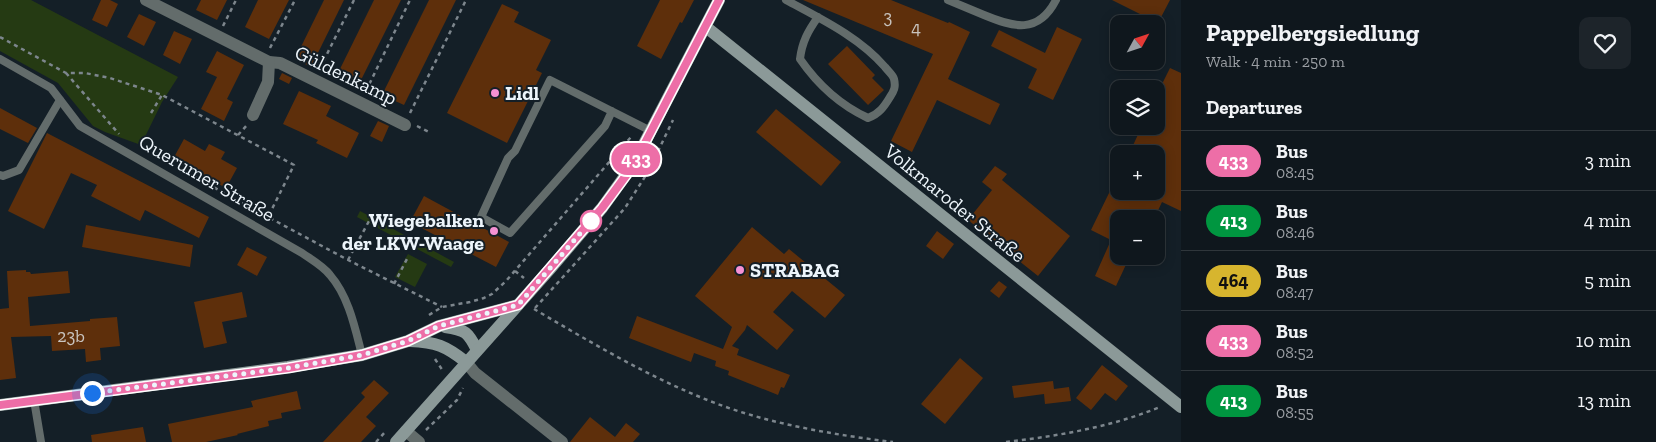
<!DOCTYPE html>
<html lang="en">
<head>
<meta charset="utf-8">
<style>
	:root { --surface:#0f171d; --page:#1d242a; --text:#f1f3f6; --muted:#9b9fa4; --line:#2f363b }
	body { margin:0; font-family:"Zilla Slab",serif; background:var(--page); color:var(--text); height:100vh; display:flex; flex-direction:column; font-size:19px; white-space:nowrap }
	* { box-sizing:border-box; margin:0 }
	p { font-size:16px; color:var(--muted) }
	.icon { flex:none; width:28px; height:28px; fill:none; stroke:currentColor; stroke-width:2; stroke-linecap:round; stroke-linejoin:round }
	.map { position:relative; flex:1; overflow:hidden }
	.sheet { display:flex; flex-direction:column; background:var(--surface); width:475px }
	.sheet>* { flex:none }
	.badge { padding:0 10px; border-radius:16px; font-size:18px; line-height:32px }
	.needle { width:32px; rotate:50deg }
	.tools { position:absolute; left:1110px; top:15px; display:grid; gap:10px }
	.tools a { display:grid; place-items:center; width:55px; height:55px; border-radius:10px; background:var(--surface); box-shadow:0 2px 12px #0003,0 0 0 1px var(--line); font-size:25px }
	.you { position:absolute; width:25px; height:25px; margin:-12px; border:4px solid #fff; border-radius:50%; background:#1a73e8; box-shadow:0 0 0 8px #1a73e833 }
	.map>.badge { position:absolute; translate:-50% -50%; box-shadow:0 0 0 2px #fff }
	h2 { padding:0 25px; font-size:19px; line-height:45px }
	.round { display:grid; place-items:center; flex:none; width:52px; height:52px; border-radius:10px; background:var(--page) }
	.summary { display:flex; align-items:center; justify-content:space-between; height:85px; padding:0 25px }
	h1 { font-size:24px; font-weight:700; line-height:38px }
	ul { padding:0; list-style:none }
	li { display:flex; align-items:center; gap:15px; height:60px; padding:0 25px; border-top:1px solid var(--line) }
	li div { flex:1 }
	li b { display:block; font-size:19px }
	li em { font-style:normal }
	li .badge { min-width:55px; font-weight:700; text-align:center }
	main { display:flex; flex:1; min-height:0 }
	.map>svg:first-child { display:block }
	.green { fill:#253a13 }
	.building { fill:#5e2f0b }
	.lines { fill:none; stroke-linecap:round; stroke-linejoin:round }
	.path { stroke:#7d868d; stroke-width:2.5; stroke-dasharray:4 4; stroke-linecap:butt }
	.lane { stroke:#636c6b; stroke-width:8 }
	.street { stroke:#636c6b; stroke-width:12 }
	.secondary { stroke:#8b9998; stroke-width:12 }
	.line-casing { stroke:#fff; stroke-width:11 }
	.line { stroke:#ed6ea7; stroke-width:8 }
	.walk { stroke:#edf5fb; stroke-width:5; stroke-dasharray:0 9 }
	.poi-dot { fill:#f591d3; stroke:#141f27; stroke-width:2 }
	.stop-dot { fill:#fff; stroke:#ed6ea7; stroke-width:2.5 }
	.labels { text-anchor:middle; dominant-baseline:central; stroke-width:4; stroke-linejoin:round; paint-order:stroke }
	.number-label { font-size:18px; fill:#c9c4bf }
	.street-label { font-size:20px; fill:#edf5fb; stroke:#141f27 }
	.poi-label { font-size:20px; font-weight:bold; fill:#edf5fb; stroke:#141f27; text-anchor:start }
</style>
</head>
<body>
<main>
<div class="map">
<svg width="1181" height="442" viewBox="0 0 1181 442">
	<rect width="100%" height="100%" fill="#141f27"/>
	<g class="green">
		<path d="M0 0H31L178 77 162 102 141 145 105 132 93 126 58 83 0 51Z"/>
		<path d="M360 211 454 262 451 267 357 217Z"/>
		<path d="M408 254 427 264 415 287 395 277Z"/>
	</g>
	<g class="building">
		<path d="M101 0H110L118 4 107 27 92 20Z"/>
		<path d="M201 0H227L217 20 196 10Z"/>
		<path d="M258 0H289L269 39 245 27Z"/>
		<path d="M324 0H344L311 67 295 59Z"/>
		<path d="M374 0H401L359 84 338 73Z"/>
		<path d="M429 0H456L404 105 382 95Z"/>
		<path d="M660 0H694L682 23 680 22 661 59 637 46Z"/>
		<path d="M803 0H891L948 23 949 22 970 32 948 79 1000 104 990 125 937 100 912 152 891 141 933 54Z"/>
		<path d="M1112 0H1170L1158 23Z"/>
		<path d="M502 4 519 12 514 22 551 40 536 70 542 73 507 143 447 113Z"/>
		<path d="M139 14 156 22 144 46 127 37Z"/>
		<path d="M1057 27 1082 39 1053 100 1028 88 1037 69 991 46 999 30 1045 53Z"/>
		<path d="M174 31 192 39 180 64 163 55Z"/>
		<path d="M847 46 875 75 872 78 884 90 868 105 828 64Z"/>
		<path d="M217 51 244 65 227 99 233 102 224 121 201 109 217 77 206 72Z"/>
		<path d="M1170 68 1181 73V211L1162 202 1154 219H1119V256H1130L1116 286 1095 276 1111 240 1091 230 1110 191H1156V154H1129L1142 126H1156V96Z"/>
		<path d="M282 73 292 78 289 84 279 79Z"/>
		<path d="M299 91 331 106 326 116 359 133 347 158 316 143 318 140 283 124Z"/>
		<path d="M0 108 37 128 28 143 0 129Z"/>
		<path d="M776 109 841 162 821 186 756 132Z"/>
		<path d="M378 121 389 126 382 142 370 136Z"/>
		<path d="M47 133 209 217 199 238 145 210 140 221 91 196 97 185 71 173 44 229 8 211Z"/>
		<path d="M184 139 205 151 209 144 225 152 221 159 237 168 226 188 173 159Z"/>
		<path d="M995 166 1007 174 1002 180 1070 236 1038 276 968 220 992 190 982 182Z"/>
		<path d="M424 196 509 242 496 267 410 222Z"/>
		<path d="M86 225 193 245 190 267 82 247Z"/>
		<path d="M752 227 784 254 789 249 845 295 825 318 792 291 773 312 794 330 777 350 747 325 745 330 732 346 739 349 737 355 790 375 784 388 781 387 778 395 728 375 729 371 715 366 716 361 694 353 691 362 629 338 637 316 723 349 732 327 695 296Z"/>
		<path d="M937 231 954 244 943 259 926 246Z"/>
		<path d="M247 247 267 257 257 276 237 265Z"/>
		<path d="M26 270V272H30L31 274 68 271 70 293 28 297 30 326 90 321V319L117 317 120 346 100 348 101 360 86 362 85 349 52 351 51 336 11 337 16 378 0 380V309L9 308 7 271Z"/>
		<path d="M999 281 1007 287 999 298 990 291Z"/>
		<path d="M242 292 247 317 222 322 227 343 204 348 194 302Z"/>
		<path d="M960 358 983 378 945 424 921 404Z"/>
		<path d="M1102 365 1128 386 1116 401 1105 393 1091 410 1076 398Z"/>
		<path d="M374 380 389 393 366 417 376 426 361 442H323L365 397 361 393Z"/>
		<path d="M1053 381 1054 389 1069 387 1071 401 1045 404 1044 394 1014 398 1012 386Z"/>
		<path d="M297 391 301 409 281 413 282 418 268 421 269 426 237 434 238 435 206 442H172L168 424 253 407 251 401Z"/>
		<path d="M590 417 615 437 626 423 640 434 633 442H570Z"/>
		<path d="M143 427 146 442H92L91 435Z"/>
	</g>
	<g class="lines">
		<g class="path">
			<path d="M223 26 236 0"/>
			<path d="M0 37 66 73H85L110 78 162 95 294 165 268 217 348 260 442 307"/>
			<path d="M270 48 295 0"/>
			<path d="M320 68 354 0"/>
			<path d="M66 73 119 134"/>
			<path d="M366 91 410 0"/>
			<path d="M151 113 162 95"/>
			<path d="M410 113 466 0"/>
			<path d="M417 126 431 133"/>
			<path d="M238 135 247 125"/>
			<path d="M186 172 268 217"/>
			<path d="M348 260 369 221"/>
			<path d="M515 271 524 278"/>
			<path d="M394 284 408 257"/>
			<path d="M535 308 625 208 648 172 673 120"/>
			<path d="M534 309C592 343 652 379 715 403 770 424 835 435 893 442"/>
			<path d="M429 315 442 307 470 302 484 298 492 294 506 281 631 137"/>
			<path d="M435 359 443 371"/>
			<path d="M426 430 457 400 463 388"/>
			<path d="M376 442 385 432"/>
			<path d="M1006 442C1058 436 1111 427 1160 407"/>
		</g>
		<g class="lane">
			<path d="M786 0C821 19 859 37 885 67 888 71 893 75 894 79 896 87 894 91 890 97 884 107 879 114 868 118 840 105 818 85 800 59 802 42 808 31 818 17"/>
			<path d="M948 0C960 5 972 10 984 15 1013 27 1038 35 1056 0"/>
			<path d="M0 59 51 88 80 126 302 253C312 260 323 266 330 275 349 297 355 328 362 355"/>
			<path d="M612 111 605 126 510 233 481 217 508 158 515 151 550 80 651 131"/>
			<path d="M0 175 3 176 19 170 60 100"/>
			<path d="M34 400 41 442"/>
		</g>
		<g class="street">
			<path d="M146 0 269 62 280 63 405 125"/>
			<path d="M253 115 268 82 269 62"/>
			<path d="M466 362 475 373 562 442"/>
			<path d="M406 431 419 442"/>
		</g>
		<g class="secondary">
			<path d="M706 27 1181 407"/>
			<path d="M445 327C466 330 468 332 477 350"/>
			<path d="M410 341C436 342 446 346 466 362"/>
			<path d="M0 405 288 367 362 355 408 341 439 326 518 305"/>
			<path d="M396 442 550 269 602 208 633 165 719 0"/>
		</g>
	</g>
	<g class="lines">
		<g class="line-casing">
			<path id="line" d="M0 405 288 368 362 355 408 341 439 326 518 305 602 208 633 166 719 0"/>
		</g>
		<use href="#line" class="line"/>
		<path class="walk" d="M92 393 288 368 362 355 408 341 439 326 518 305 591 221"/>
	</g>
	<g class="poi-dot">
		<circle cx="495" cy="93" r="5"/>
		<circle cx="494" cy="231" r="5"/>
		<circle cx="740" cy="270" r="5"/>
	</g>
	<circle class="stop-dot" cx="591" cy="221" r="10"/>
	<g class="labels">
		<g class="number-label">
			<text x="888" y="17">3</text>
			<text x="916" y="28">4</text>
			<text x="71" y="336">23b</text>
		</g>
		<g class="street-label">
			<text transform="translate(346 75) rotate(26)">Güldenkamp</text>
			<text transform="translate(207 178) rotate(30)">Querumer Straße</text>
			<text transform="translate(955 203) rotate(39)">Volkmaroder Straße</text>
		</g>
		<g class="poi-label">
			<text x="505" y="93">Lidl</text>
			<text x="484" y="220" text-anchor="end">Wiegebalken<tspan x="484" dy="23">der LKW-Waage</tspan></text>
			<text x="750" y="270">STRABAG</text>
		</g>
	</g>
</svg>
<div class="tools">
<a><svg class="needle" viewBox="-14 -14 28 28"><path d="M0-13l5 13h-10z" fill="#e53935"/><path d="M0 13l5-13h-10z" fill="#9b9fa4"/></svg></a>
<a><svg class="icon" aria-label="layers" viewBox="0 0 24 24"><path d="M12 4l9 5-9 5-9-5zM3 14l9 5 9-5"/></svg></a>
<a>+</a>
<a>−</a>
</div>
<div class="you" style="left:92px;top:393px"></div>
<b class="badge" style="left:636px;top:159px;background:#ed6ea7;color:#fff">433</b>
</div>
<section class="sheet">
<div class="summary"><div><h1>Pappelbergsiedlung</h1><p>Walk · 4 min · 250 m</p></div><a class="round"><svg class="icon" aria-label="heart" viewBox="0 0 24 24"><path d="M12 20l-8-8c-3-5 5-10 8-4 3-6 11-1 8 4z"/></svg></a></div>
<h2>Departures</h2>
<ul>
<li><span class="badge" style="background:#ed6ea7;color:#fff">433</span><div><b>Bus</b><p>08:45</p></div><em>3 min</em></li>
<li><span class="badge" style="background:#009640;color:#fff">413</span><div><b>Bus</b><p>08:46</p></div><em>4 min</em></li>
<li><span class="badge" style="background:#d7b52e;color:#111">464</span><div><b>Bus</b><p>08:47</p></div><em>5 min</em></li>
<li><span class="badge" style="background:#ed6ea7;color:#fff">433</span><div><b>Bus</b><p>08:52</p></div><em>10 min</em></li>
<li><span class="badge" style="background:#009640;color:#fff">413</span><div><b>Bus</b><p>08:55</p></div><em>13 min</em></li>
</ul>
</section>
</main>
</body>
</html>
